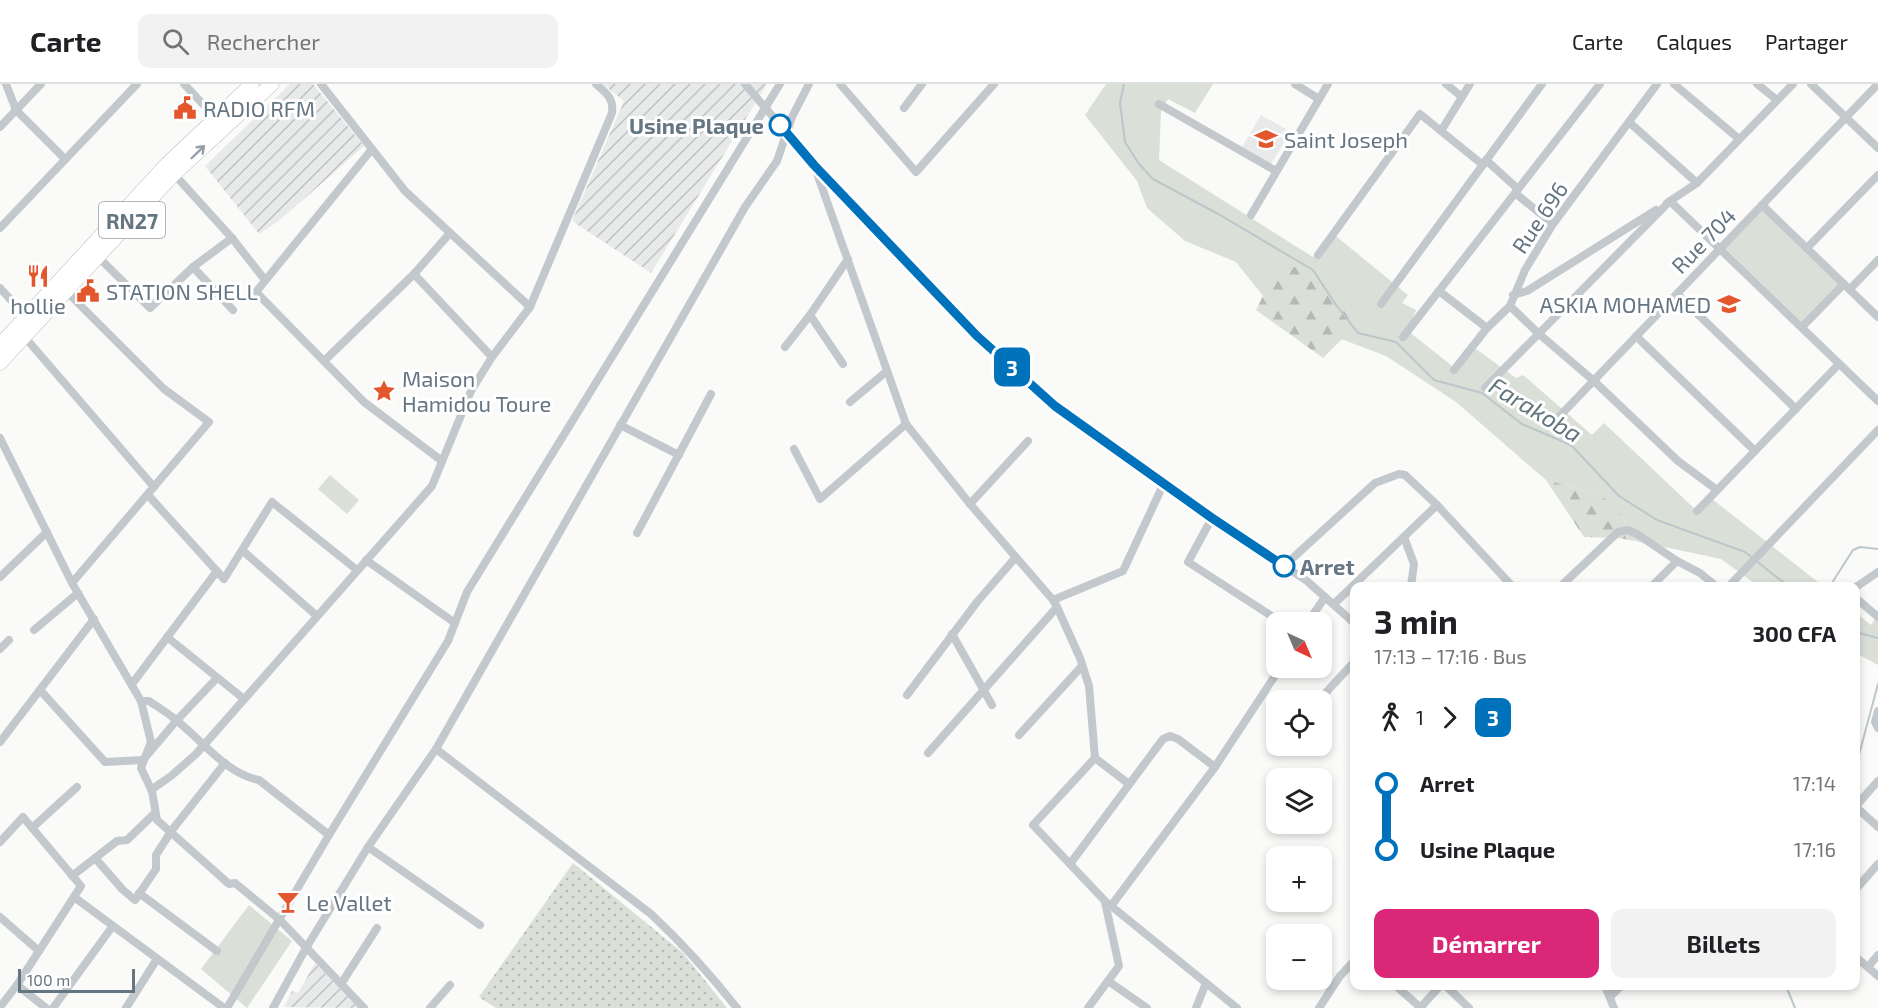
<!DOCTYPE html>
<html lang="fr">
<head>
<meta charset="utf-8">
<style>
	:root { --surface:#fff; --page:#f2f2f2; --text:#202124; --muted:#757577; --line:#e0e0e0; --accent:#db2777 }
	body { margin:0; font-family:"Exo 2",sans-serif; background:var(--page); color:var(--text); height:100vh; display:flex; flex-direction:column; font-size:22px; white-space:nowrap }
	* { box-sizing:border-box; margin:0 }
	p { font-size:20px; color:var(--muted) }
	.icon { flex:none; width:33px; height:33px; fill:none; stroke:currentColor; stroke-width:2; stroke-linecap:round; stroke-linejoin:round }
	.map { position:relative; flex:1; overflow:hidden }
	.side { position:absolute; left:1350px; top:498px; width:510px; height:408px; display:flex; flex-direction:column; background:var(--surface); border-radius:12px; box-shadow:0 3px 9px #0003 }
	.side>* { flex:none }
	.badge { padding:0 12px; border-radius:9px; font-size:21px; line-height:39px }
	.needle { width:39px; rotate:136deg }
	.tools { position:absolute; left:1266px; top:528px; display:grid; gap:12px }
	.tools a { display:grid; place-items:center; width:66px; height:66px; border-radius:12px; background:var(--surface); box-shadow:0 3px 9px #0003; font-size:30px }
	.scale { position:absolute; left:18px; bottom:15px; width:117px; box-sizing:border-box; padding-left:6px; border:3px solid #657683; border-top:0; font-size:16px; line-height:21px; white-space:nowrap; color:#657683; -webkit-text-stroke:4px #fff; paint-order:stroke }
	.map>.badge { position:absolute; translate:-50% -50%; box-shadow:0 0 0 3px #fff }
	.legs { display:flex; align-items:center; gap:9px; height:66px; padding:0 24px; font-size:20px }
	.legs p { margin-inline-start:auto }
	.summary { display:flex; align-items:center; justify-content:space-between; height:102px; padding:0 24px }
	h1 { font-size:33px; font-weight:700; line-height:45px }
	.cta { display:flex; gap:12px; margin-top:auto; padding:12px 24px }
	.cta a { flex:1; height:69px; border-radius:12px; background:var(--accent); color:#fff; font-size:24px; font-weight:700; line-height:69px; text-align:center }
	.cta a+a { background:var(--page); color:var(--text) }
	ul { padding:0 24px; list-style:none }
	li { display:flex; align-items:center; gap:21px; height:66px; font-size:22px }
	li i { display:grid; place-items:center; width:9px; height:100%; margin:0 8px; background:currentColor }
	li i::after { content:''; width:15px; height:15px; margin:-8px; border:4px solid; border-radius:50%; background:var(--surface) }
	li p { margin-inline-start:auto }
	li:first-child i { background:linear-gradient(#0000 50%,currentColor 0) }
	li:last-child i { background:linear-gradient(currentColor 50%,#0000 0) }
	header { display:flex; align-items:center; gap:36px; box-sizing:border-box; height:84px; padding:0 30px; background:var(--surface); border-bottom:2px solid var(--line) }
	header strong { font-size:28px }
	nav { display:flex; gap:33px; margin-inline-start:auto; font-size:21px }
	.search { width:420px; height:54px; background:var(--page); display:flex; align-items:center; gap:15px; box-sizing:border-box; padding:0 21px; border-radius:12px; color:var(--muted); font-size:22px }
	.map>svg:first-child { display:block }
	.built { fill:#e8e9e9 }
	.industrial { fill:url(#industrial-furrows) }
	.green { fill:#dadfd7 }
	.forest { fill:url(#forest-firs) }
	.park { fill:url(#park-dots) }
	.lines { fill:none; stroke-linecap:round; stroke-linejoin:round }
	.stream { stroke:#bbc7cb; stroke-width:2 }
	.primary-casing { stroke:#b5babe; stroke-width:15 }
	.minor { stroke:#c3c8cc; stroke-width:8 }
	.primary { stroke:#fff; stroke-width:14 }
	.oneway { stroke:#939fa8 }
	.line-1-casing { stroke:#fff; stroke-width:14 }
	.line-1 { stroke:#0072bc; stroke-width:9 }
	.stop-1-dot { fill:#fff; stroke:#0072bc; stroke-width:3 }
	.labels { text-anchor:middle; dominant-baseline:central; stroke-width:6; stroke-linejoin:round; paint-order:stroke }
	.shield { fill:#fff; stroke:#939fa8; stroke-width:1.5 }
	.shield-label { font-size:21px; font-weight:bold; fill:#657683 }
	.poi-label { font-size:22px; fill:#657683; stroke:#fff; text-anchor:start }
	.stop-label { font-size:22px; font-weight:bold; fill:#657683; stroke:#fff; text-anchor:end }
	.street-label { font-size:22px; fill:#657683; stroke:#fff }
	.water-label { font-size:24px; font-style:italic; fill:#60757c; stroke:#fff }
</style>
</head>
<body>
<header>
<strong>Carte</strong>
<div class="search"><svg class="icon" aria-label="search" viewBox="0 0 24 24"><circle cx="10" cy="10" r="6"/><path d="M15 15l6 6"/></svg>Rechercher</div>
<nav><a>Carte</a><a>Calques</a><a>Partager</a></nav>
</header>
<div class="map">
<svg width="1878" height="924" viewBox="0 0 1878 924">
	<defs>
		<pattern id="industrial-furrows" width="10" height="10" patternUnits="userSpaceOnUse" patternTransform="scale(1.5)"><rect width="10" height="10" fill="#e8e9e9"/><path d="M-1 1l2-2M0 10L10 0M9 11l2-2" fill="none" stroke="#c0c1c2"/></pattern>
		<pattern id="forest-firs" width="22" height="20" patternUnits="userSpaceOnUse" patternTransform="scale(1.5)"><rect width="22" height="20" fill="#dadfd7"/><path d="M5 1l3.5 6h-7zM16 11l3.5 6h-7z" fill="#b4b9b4"/></pattern>
		<pattern id="park-dots" width="8" height="8" patternUnits="userSpaceOnUse" patternTransform="scale(1.5)"><rect width="8" height="8" fill="#dadfd7"/><path d="M2 2h.1M6 6h.1" fill="none" stroke="#b4b9b4" stroke-width="1.8" stroke-linecap="round"/></pattern>
	</defs>
	<rect width="100%" height="100%" fill="#fafaf8"/>
	<path class="built" d="M1261 31 1291 48 1271 80 1242 63Z"/>
	<g class="industrial">
		<path d="M290 0H313L364 62 280 136 259 150 205 82Z"/>
		<path d="M603 0H767L651 189 572 137 624 17Z"/>
		<path d="M315 879 359 924 284 923 292 907 298 909Z"/>
	</g>
	<g class="green">
		<path d="M1106 0H1213L1195 29 1168 15 1161 28 1159 76 1313 173 1332 149 1408 211 1402 219 1416 226 1408 247 1456 285 1472 262 1516 294 1523 291 1592 351 1604 339 1697 427 1712 415 1823 502H1758L1721 475 1636 457 1619 427 1601 411 1546 396 1456 318 1386 272 1336 253 1263 212 1236 178 1185 157 1147 124 1137 97 1085 31Z"/>
		<path d="M1762 126 1841 202 1804 240 1725 164Z"/>
		<path d="M330 391 359 416 347 430 318 405Z"/>
		<path d="M1856 529 1871 541 1878 530V581L1856 569Z"/>
		<path d="M249 821 292 857 247 924 201 885Z"/>
	</g>
	<g class="forest">
		<path d="M1280 178 1314 190 1363 234 1323 274 1256 226Z"/>
		<path d="M1546 396 1601 411 1619 427 1636 457 1618 454 1584 453Z"/>
	</g>
	<path class="park" d="M573 779 683 869 727 924H496L479 913Z"/>
	<g class="lines">
		<g class="stream">
			<path d="M1124 0 1120 19 1125 58 1139 80 1153 95 1220 131 1313 186 1336 221 1358 249 1396 258 1434 296 1482 309 1522 340 1571 361 1619 412 1657 436 1745 468 1788 502"/>
			<path d="M1830 502 1853 466 1860 463 1878 465"/>
			<path d="M1856 548 1878 554"/>
			<path d="M1856 682 1878 600"/>
			<path d="M1786 902 1795 924"/>
		</g>
		<g class="primary-casing">
			<g id="primary">
				<path d="M0 261 167 80 252 0"/>
				<path d="M0 279 174 90 272 0"/>
			</g>
		</g>
		<g class="minor">
			<path d="M6 0 16 26 65 75"/>
			<path d="M184 0 216 34"/>
			<path d="M321 0 405 107 530 223"/>
			<path d="M745 0 814 81 977 252 1055 322 1212 434 1307 497 1354 539"/>
			<path d="M840 0 916 88 994 0"/>
			<path d="M1295 0 1319 15"/>
			<path d="M1446 0 1462 13"/>
			<path d="M1674 0 1739 55"/>
			<path d="M1757 0 1777 16"/>
			<path d="M1811 0 1878 64"/>
			<path d="M1159 20 1276 87"/>
			<path d="M904 24 922 0"/>
			<path d="M1629 38 1697 99"/>
			<path d="M0 43 41 0"/>
			<path d="M1441 47 1470 0"/>
			<path d="M372 65 256 208 364 318 442 377"/>
			<path d="M1486 76 1518 105"/>
			<path d="M814 81 906 340 970 420 1053 516 1057 523 1080 574 1089 602 1095 674 1033 741 1105 817 1237 924"/>
			<path d="M174 90 232 154 265 196"/>
			<path d="M1515 109 1553 140"/>
			<path d="M1667 119 1697 99 1793 0"/>
			<path d="M1762 121 1878 233"/>
			<path d="M1251 131 1328 0"/>
			<path d="M0 144 137 0"/>
			<path d="M1807 164 1878 91"/>
			<path d="M95 170 150 224 193 183 232 154"/>
			<path d="M1318 171 1420 30 1483 81"/>
			<path d="M193 183 233 226"/>
			<path d="M414 190 492 273"/>
			<path d="M0 204 29 236"/>
			<path d="M63 204 164 305 209 338 72 499"/>
			<path d="M1850 205 1878 176"/>
			<path d="M1439 207 1487 244"/>
			<path d="M1677 210 1796 325"/>
			<path d="M1513 211 1527 207 1656 126"/>
			<path d="M1381 220 1542 0"/>
			<path d="M1510 222 1538 249 1594 297 1678 377 1717 406"/>
			<path d="M810 231 843 280"/>
			<path d="M1802 243 1844 200"/>
			<path d="M23 251 154 403"/>
			<path d="M1636 252 1755 367"/>
			<path d="M1403 253 1600 0"/>
			<path d="M785 263 810 231 848 175"/>
			<path d="M324 277 414 190 450 149"/>
			<path d="M1454 286 1487 244 1510 222 1525 186 1553 140 1657 0"/>
			<path d="M1485 304 1670 117 1878 317"/>
			<path d="M850 318 887 287"/>
			<path d="M1554 338 1878 0"/>
			<path d="M620 341 679 371"/>
			<path d="M0 354 72 499 141 617 151 658 141 684 152 707 157 736 229 800 235 799 280 836 364 924"/>
			<path d="M794 365 820 415 906 340"/>
			<path d="M148 411 224 495 272 418 357 486"/>
			<path d="M970 420 1028 357"/>
			<path d="M1697 427 1839 280"/>
			<path d="M1212 434 1188 478 1281 538"/>
			<path d="M637 449 711 310"/>
			<path d="M1404 453 1414 480 1411 502"/>
			<path d="M243 467 317 532"/>
			<path d="M366 476 455 539"/>
			<path d="M1284 482 1375 399 1399 390 1405 391 1437 421 1512 502"/>
			<path d="M0 493 47 448"/>
			<path d="M1561 502 1618 448 1628 446 1637 450 1677 477 1700 489 1716 502"/>
			<path d="M1652 502 1677 477"/>
			<path d="M1729 502 1878 346"/>
			<path d="M1856 503 1878 488"/>
			<path d="M1856 514 1878 533"/>
			<path d="M1053 516 1123 487 1164 399"/>
			<path d="M1334 520 1437 421"/>
			<path d="M1308 538 1325 513"/>
			<path d="M34 546 78 509"/>
			<path d="M952 550 992 621"/>
			<path d="M167 553 244 615"/>
			<path d="M0 565 9 556"/>
			<path d="M132 600 217 487"/>
			<path d="M40 606 105 678 143 676 177 636 217 594"/>
			<path d="M907 611 977 518 1015 474"/>
			<path d="M1319 616 1354 578"/>
			<path d="M141 617H149C158 623 168 629 176 636 202 656 226 690 259 696L329 751"/>
			<path d="M1878 627 1875 638 1878 644"/>
			<path d="M1019 651 1082 582"/>
			<path d="M0 658 94 535"/>
			<path d="M436 665 651 830C683 860 710 890 737 924"/>
			<path d="M928 669 1057 523"/>
			<path d="M1095 674 1129 700"/>
			<path d="M151 706 171 692 196 670 432 402 471 307 492 273 530 223 612 29C614 14 606 9 596 0"/>
			<path d="M1856 722 1878 697"/>
			<path d="M1856 723 1878 743"/>
			<path d="M32 744 77 703"/>
			<path d="M0 758 23 733 81 802 17 901 0 923"/>
			<path d="M368 763 480 841"/>
			<path d="M95 774 123 806 135 816 156 785V771L172 746 225 679"/>
			<path d="M1070 780 1163 655 1170 652 1178 655 1215 683"/>
			<path d="M72 792 117 757 127 756 155 729"/>
			<path d="M1856 805 1878 780"/>
			<path d="M139 809 217 867"/>
			<path d="M74 813 224 924"/>
			<path d="M1111 822 1215 683 1280 584"/>
			<path d="M0 833 39 867"/>
			<path d="M1856 873 1878 892"/>
			<path d="M1868 883 1878 871"/>
			<path d="M1108 897 1147 924"/>
			<path d="M341 900 377 844"/>
			<path d="M17 901 46 924"/>
			<path d="M1396 902 1421 924"/>
			<path d="M1446 902 1469 924"/>
			<path d="M1605 902 1614 924"/>
			<path d="M1610 913 1621 902"/>
			<path d="M53 924 112 843"/>
			<path d="M126 924 157 875"/>
			<path d="M227 924 329 751 448 557 467 508 780 0"/>
			<path d="M273 924 306 864 368 763 436 665 745 123 777 77 792 33 809 0"/>
			<path d="M430 924 450 901"/>
			<path d="M1088 924 1119 882 1105 818"/>
			<path d="M1196 924 1206 899"/>
			<path d="M1319 924 1340 892 1354 877"/>
			<path d="M1420 924 1440 902"/>
		</g>
		<use href="#primary" class="primary"/>
	</g>
	<defs><path id="oneway-shaft" d="M-6 0H5M1.5-3L5.5 0L1.5 3" fill="none" stroke-width="1.6" stroke-linecap="round" stroke-linejoin="round" transform="scale(1.5)"/></defs>
	<use class="oneway" href="#oneway-shaft" transform="translate(198 68) rotate(-44)"/>
	<g class="lines">
		<g class="line-1-casing">
			<path id="line-1" d="M780 41 814 81 977 252 1055 322 1212 434 1284 482"/>
		</g>
		<use href="#line-1" class="line-1"/>
	</g>
	<defs>
		<g id="civic-bare" transform="scale(1.8)"><path d="M-.6-6.5H3V-4.5H.6V-3L4-1V1h2V6H-6V1h2V-1L-.6-3ZM-1.2 2.5V6h2.4V2.5Z" fill="#e4572e" stroke="#fff" stroke-width="2.5" paint-order="stroke"/></g>
		<g id="school-bare" transform="scale(1.8)"><path d="M0-5L7-2L0 1L-7-2ZM-4 1L0 2.5L4 1V4Q0 6-4 4Z" fill="#e4572e" stroke="#fff" stroke-width="2.5" paint-order="stroke"/></g>
		<g id="restaurant-bare" transform="scale(1.8)"><path d="M-5-6h1v4h1v-4h1v4h1v-4h1v5L-1.5 .5V6h-2V.5L-5-1ZM5-6V6H3V1.5H1.5Q1.5-4 5-6Z" fill="#e4572e" stroke="#fff" stroke-width="2.5" paint-order="stroke"/></g>
		<g id="sight-bare" transform="scale(1.8)"><path d="M0-6L1.8-2.2L6-1.7L2.9 1.2L3.7 5.4L0 3.3L-3.7 5.4L-2.9 1.2L-6-1.7L-1.8-2.2Z" fill="#e4572e" stroke="#fff" stroke-width="2.5" paint-order="stroke"/></g>
		<g id="bar-bare" transform="scale(1.8)"><path d="M-6-5H6L.8 .8V4.5H3.5V6h-7V4.5H-.8V.8Z" fill="#e4572e" stroke="#fff" stroke-width="2.5" paint-order="stroke"/></g>
	</defs>
	<g fill-rule="evenodd">
		<use href="#civic-bare" x="185" y="24"/>
		<use href="#school-bare" x="1266" y="55"/>
		<use href="#restaurant-bare" x="38" y="192"/>
		<use href="#civic-bare" x="88" y="207"/>
		<use href="#school-bare" x="1729" y="220"/>
		<use href="#sight-bare" x="384" y="307"/>
		<use href="#bar-bare" x="288" y="818"/>
	</g>
	<g class="stop-1-dot">
		<circle cx="780" cy="41" r="10"/>
		<circle cx="1284" cy="482" r="10"/>
	</g>
	<g class="labels">
		<rect class="shield" x="99" y="118" width="66" height="36" rx="4.5"/>
		<g class="shield-label">
			<text x="132" y="136">RN27</text>
		</g>
		<g class="poi-label">
			<text x="203" y="24">RADIO RFM</text>
			<text x="1284" y="55">Saint Joseph</text>
			<text x="106" y="207">STATION SHELL</text>
			<text x="1711" y="220" text-anchor="end">ASKIA MOHAMED</text>
			<text x="38" y="221" text-anchor="middle">hollie</text>
			<text x="402" y="294">Maison<tspan x="402" dy="25">Hamidou Toure</tspan></text>
			<text x="306" y="818">Le Vallet</text>
		</g>
		<g class="stop-label">
			<text x="764" y="41">Usine Plaque</text>
			<text x="1300" y="482" text-anchor="start">Arret</text>
		</g>
		<g class="street-label">
			<text transform="translate(1539 133) rotate(-56)">Rue 696</text>
			<text transform="translate(1703 156) rotate(-46)">Rue 704</text>
		</g>
		<g class="water-label">
			<text transform="translate(1536 325) rotate(31)">Farakoba</text>
		</g>
	</g>
</svg>
<div class="tools">
<a><svg class="needle" viewBox="-14 -14 28 28"><path d="M0-13l5 13h-10z" fill="#e53935"/><path d="M0 13l5-13h-10z" fill="#757577"/></svg></a>
<a><svg class="icon" aria-label="locate" viewBox="0 0 24 24"><circle cx="12" cy="12" r="6"/><path d="M12 2v4M12 18v4M2 12h4M18 12h4"/></svg></a>
<a><svg class="icon" aria-label="layers" viewBox="0 0 24 24"><path d="M12 4l9 5-9 5-9-5zM3 14l9 5 9-5"/></svg></a>
<a>+</a>
<a>−</a>
</div>
<div class="scale">100 m</div>
<b class="badge" style="left:1012px;top:283px;background:#0072bc;color:#fff">3</b>
<section class="side">
<div class="summary"><div><h1>3 min</h1><p>17:13 – 17:16 · Bus</p></div><b>300 CFA</b></div>
<div class="legs"><svg class="icon" aria-label="walk" viewBox="0 0 24 24"><circle cx="13" cy="4" r="2"/><path d="M13 8l-2 6 4 7M11 14l-3 7M7 12l3-4h3l4 4"/></svg>1<svg class="icon" aria-label="forward" viewBox="0 0 24 24"><path d="M9 5l7 7-7 7"/></svg><b class="badge" style="background:#0072bc;color:#fff">3</b></div>
<ul>
<li><i style="color:#0072bc"></i><b>Arret</b><p>17:14</p></li>
<li><i style="color:#0072bc"></i><b>Usine Plaque</b><p>17:16</p></li>
</ul>
<div class="cta"><a>Démarrer</a><a>Billets</a></div>
</section>
</div>
</body>
</html>
